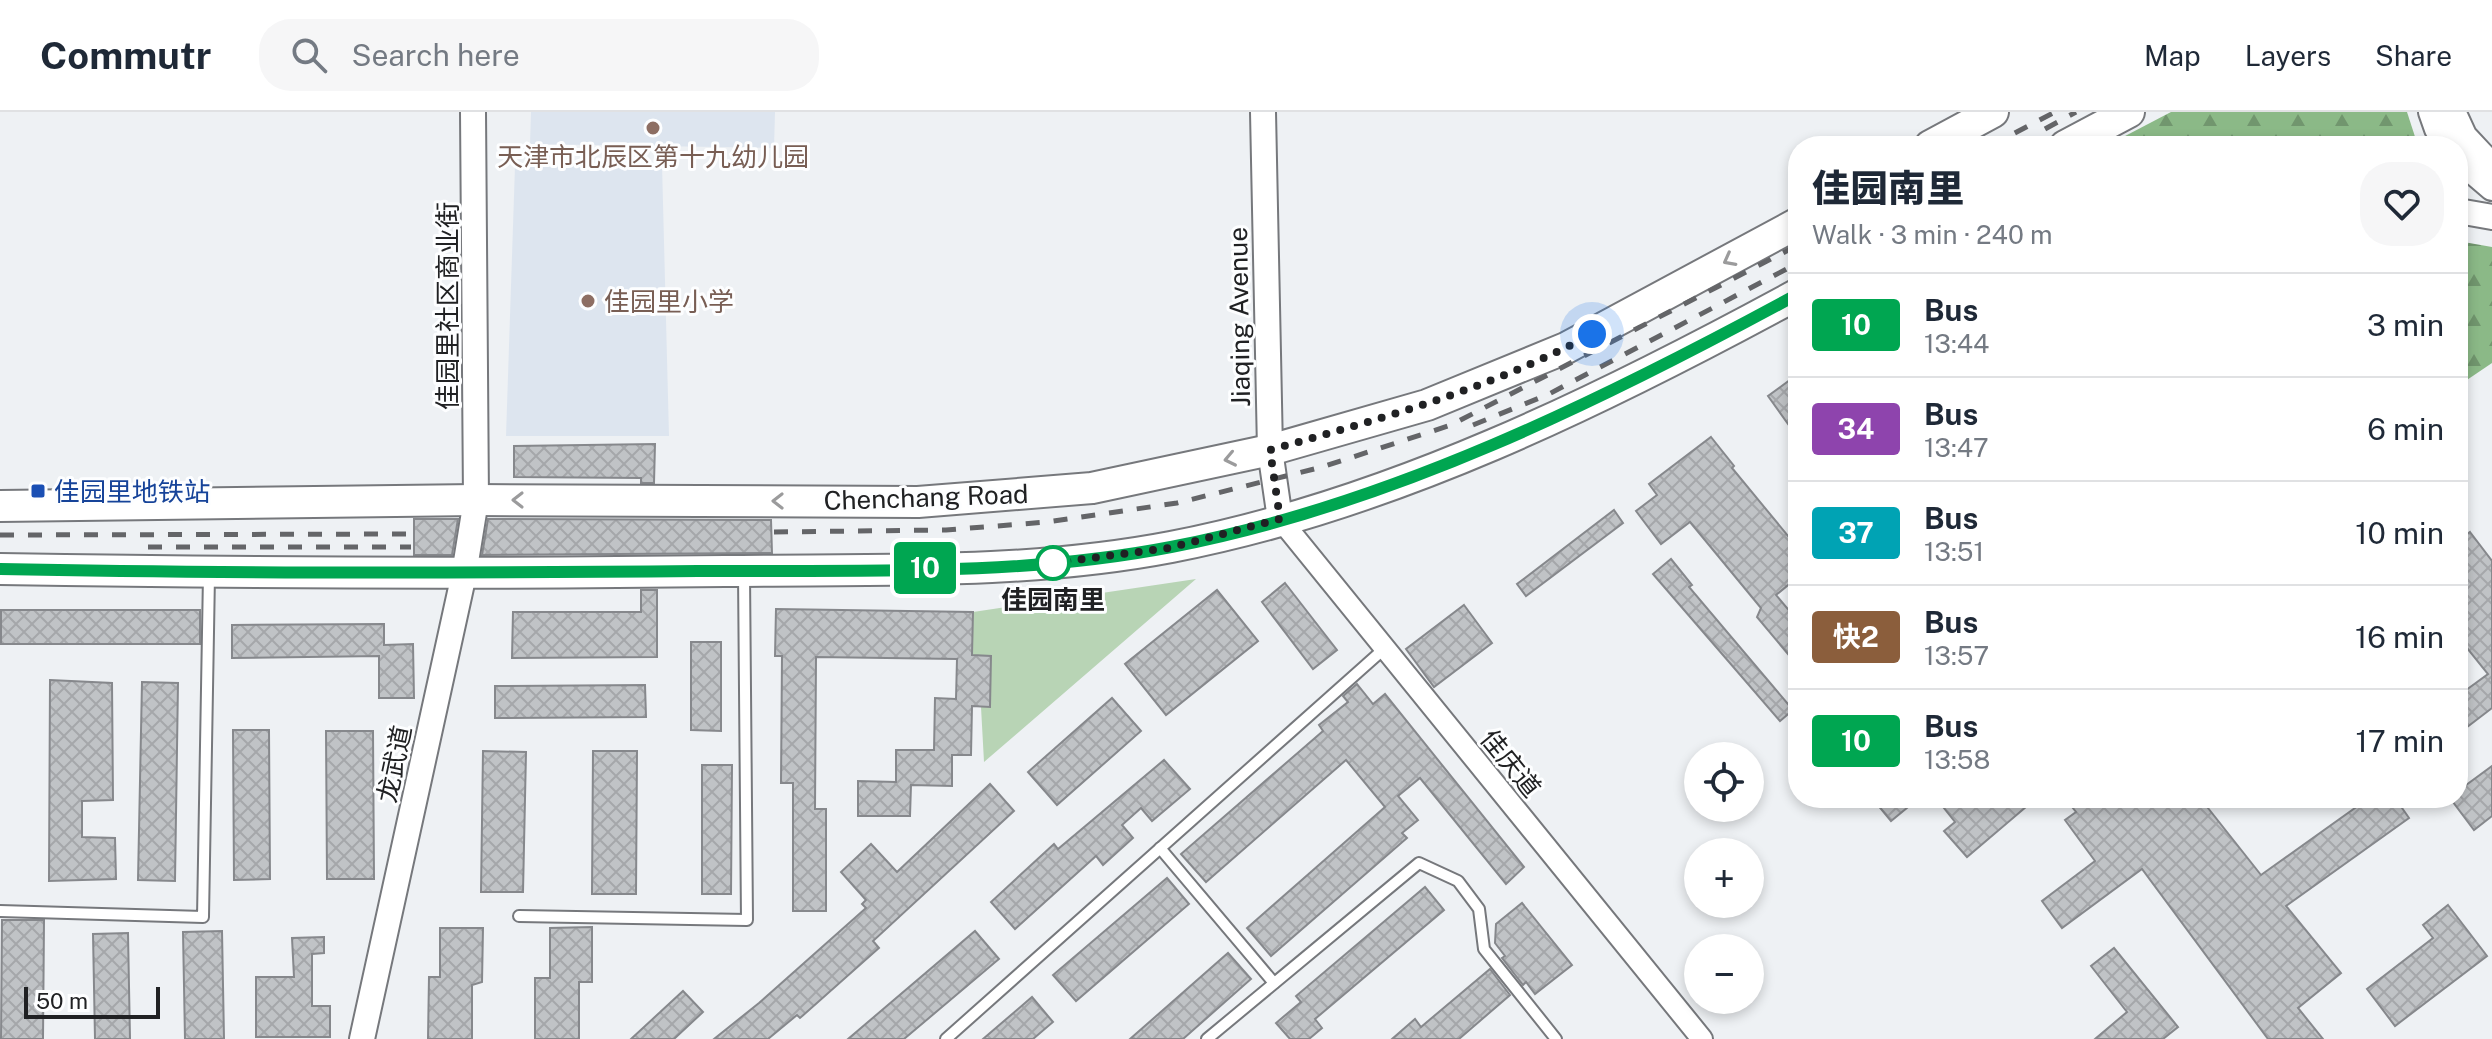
<!DOCTYPE html>
<html lang="en">
<head>
<meta charset="utf-8">
<style>
	:root { --surface:#fff; --page:#f6f6f7; --text:#1f2937; --muted:#747a83; --line:#e0e1e3 }
	body { margin:0; font-family:"Public Sans","Noto Sans SC",sans-serif; background:var(--page); color:var(--text); height:100vh; display:flex; flex-direction:column; font-size:30px; white-space:nowrap }
	* { box-sizing:border-box; margin:0 }
	p { font-size:26px; color:var(--muted) }
	.icon { flex:none; width:44px; height:44px; fill:none; stroke:currentColor; stroke-width:2; stroke-linecap:round; stroke-linejoin:round }
	.map { position:relative; flex:1; overflow:hidden }
	.panel { position:absolute; left:1788px; top:24px; width:680px; height:672px; display:flex; flex-direction:column; background:var(--surface); border-radius:32px; box-shadow:0 4px 12px #0003 }
	.panel>* { flex:none }
	.badge { padding:0 16px; border-radius:6px; font-size:28px; line-height:52px }
	.controls { position:absolute; left:1684px; top:630px; display:grid; gap:16px }
	.controls a { display:grid; place-items:center; width:80px; height:80px; border-radius:50%; background:var(--surface); box-shadow:0 4px 12px #0003; font-size:40px }
	.scale { position:absolute; left:24px; bottom:20px; width:136px; box-sizing:border-box; padding-left:8px; border:4px solid #202123; border-top:0; font-size:22px; line-height:28px; white-space:nowrap; color:#202123; -webkit-text-stroke:6px #fdfeff; paint-order:stroke }
	.you { position:absolute; width:40px; height:40px; margin:-20px; border:6px solid #fff; border-radius:50%; background:#1a73e8; box-shadow:0 0 0 12px #1a73e833 }
	.map>.badge { position:absolute; translate:-50% -50%; box-shadow:0 0 0 4px #fff }
	.round { display:grid; place-items:center; flex:none; width:84px; height:84px; border-radius:32px; background:var(--page) }
	.overview { display:flex; align-items:center; justify-content:space-between; height:136px; padding:0 24px }
	h1 { font-size:38px; font-weight:800; line-height:60px }
	ul { padding:0; list-style:none }
	li { display:flex; align-items:center; gap:24px; height:104px; padding:0 24px; border-top:2px solid var(--line) }
	li div { flex:1 }
	li b { display:block; font-size:30px }
	li em { font-style:normal }
	li .badge { min-width:88px; font-weight:700; text-align:center }
	header { display:flex; align-items:center; gap:48px; box-sizing:border-box; height:112px; padding:0 40px; background:var(--surface); border-bottom:2px solid var(--line) }
	header strong { font-size:38px }
	nav { display:flex; gap:44px; margin-inline-start:auto; font-size:28px }
	.search { width:560px; height:72px; background:var(--page); display:flex; align-items:center; gap:20px; box-sizing:border-box; padding:0 28px; border-radius:32px; color:var(--muted); font-size:30px }
	.map>svg:first-child { display:block }
	.built { fill:#dde5ef }
	.grass { fill:#b8d4b5 }
	.forest { fill:url(#forest-firs) }
	.building { fill:url(#building-cross-hatch); stroke:#86888c; stroke-width:2 }
	.lines { fill:none; stroke-linecap:round; stroke-linejoin:round }
	.service-casing { stroke:#76787c; stroke-width:14 }
	.minor-casing { stroke:#76787c; stroke-width:24 }
	.tertiary-casing { stroke:#76787c; stroke-width:28 }
	.primary-casing { stroke:#76787c; stroke-width:34 }
	.service { stroke:#fff; stroke-width:10 }
	.minor { stroke:#fff; stroke-width:20 }
	.tertiary { stroke:#fff; stroke-width:24 }
	.primary { stroke:#fff; stroke-width:30 }
	.rail { stroke:#646568; stroke-width:5; stroke-dasharray:14 14; stroke-linecap:butt }
	.oneway { stroke:#9b9b9c }
	.line-casing { stroke:#fff; stroke-width:18 }
	.line { stroke:#00a651; stroke-width:12 }
	.walk { stroke:#202123; stroke-width:8; stroke-dasharray:0 14.4 }
	.education-dot { fill:#8d6e63; stroke:#fdfeff; stroke-width:3 }
	.transit-dot { fill:#1a4fb4; stroke:#fdfeff; stroke-width:3 }
	.stop-dot { fill:#fff; stroke:#00a651; stroke-width:4 }
	.labels { text-anchor:middle; dominant-baseline:central; stroke-width:6; stroke-linejoin:round; paint-order:stroke }
	.education-label { font-size:26px; fill:#785e54; stroke:#fdfeff }
	.street-label { font-size:26px; fill:#202123; stroke:#fdfeff }
	.transit-label { font-size:26px; fill:#164399; stroke:#fdfeff; text-anchor:start }
	.stop-label { font-size:26px; font-weight:bold; fill:#202123; stroke:#fdfeff }
</style>
</head>
<body>
<header>
<strong>Commutr</strong>
<div class="search"><svg class="icon" aria-label="search" viewBox="0 0 24 24"><circle cx="10" cy="10" r="6"/><path d="M15 15l6 6"/></svg>Search here</div>
<nav><a>Map</a><a>Layers</a><a>Share</a></nav>
</header>
<div class="map">
<svg width="2492" height="927" viewBox="0 0 2492 927">
	<defs>
		<pattern id="forest-firs" width="22" height="20" patternUnits="userSpaceOnUse" patternTransform="scale(2)"><rect width="22" height="20" fill="#8bb987"/><path d="M5 1l3.5 6h-7zM16 11l3.5 6h-7z" fill="#71966e"/></pattern>
		<pattern id="building-cross-hatch" width="8" height="8" patternUnits="userSpaceOnUse" patternTransform="scale(2)"><rect width="8" height="8" fill="#c0c3c6"/><path d="M0 0l8 8M0 8l8-8" fill="none" stroke="#a5a7aa"/></pattern>
	</defs>
	<rect width="100%" height="100%" fill="#eef1f4"/>
	<g class="built">
		<path d="M531 0H775L774 36 530 32Z"/>
		<path d="M662 52 669 324H506L515 54Z"/>
	</g>
	<path class="grass" d="M1196 467 984 650 981 595 990 594 991 544 972 543 973 500Z"/>
	<g class="forest">
		<path d="M2171 0H2407L2418 34H2106Z"/>
		<path d="M2458 129 2492 135V251L2458 274Z"/>
	</g>
	<g class="building">
		<path d="M1798 262V326L1768 284Z"/>
		<path d="M1711 325 1734 354 1732 356 1798 436V465L1776 483 1798 509V554L1757 505 1761 496 1690 410 1661 432 1636 399 1657 383 1649 372Z"/>
		<path d="M655 332 654 371H641V366L514 365V334Z"/>
		<path d="M1614 398 1623 411 1526 484 1517 472Z"/>
		<path d="M414 407H458L452 443H414Z"/>
		<path d="M488 407 771 408 772 441 482 443Z"/>
		<path d="M2470 420 2492 449V596L2458 622V584L2488 562 2458 525V429Z"/>
		<path d="M1671 447 1692 473 1689 475 1793 598 1780 609 1653 462Z"/>
		<path d="M1285 471 1337 538 1313 557 1262 490Z"/>
		<path d="M641 478H657V545L512 546 513 500H641Z"/>
		<path d="M1217 478 1258 529 1166 603 1125 552Z"/>
		<path d="M1464 493 1492 531 1434 575 1406 537Z"/>
		<path d="M776 497 973 500 972 543 991 544 990 595 972 594 971 643H952V674L911 673 910 704H858V669L896 670V638H934L935 586 956 587 957 547 816 545 815 697H826V799H793V671H781L782 544H775Z"/>
		<rect x="1" y="498" width="199" height="34"/>
		<path d="M384 512V533L413 532 414 586H379V544L232 546V513Z"/>
		<path d="M691 530H721V619L691 618Z"/>
		<path d="M50 568 112 571 113 688 82 689V725L115 726 116 767 49 769Z"/>
		<path d="M142 570 178 571 175 769 138 768Z"/>
		<path d="M1357 572 1373 592 1385 582 1524 755 1506 772 1420 666 1398 684 1418 708 1402 721 1407 726 1271 844 1247 816 1385 695 1346 648 1206 770 1181 742 1323 619 1319 613 1348 590 1343 584Z"/>
		<path d="M645 573 646 605 495 606V574Z"/>
		<path d="M1112 586 1141 619 1057 693 1028 660Z"/>
		<path d="M233 618H269L270 767 234 768Z"/>
		<path d="M326 619H373L374 767H327Z"/>
		<path d="M483 639 526 640 523 780H481Z"/>
		<path d="M593 639H637L636 782H592Z"/>
		<path d="M1164 648 1190 677 1152 709 1141 696 1122 713 1133 726 1103 753 1096 744 1015 817 991 790 1054 732 1058 737Z"/>
		<path d="M702 653H732L731 782H702Z"/>
		<path d="M2492 654V704L2474 718 2450 686H2458V679Z"/>
		<path d="M990 672 1014 699 873 829 879 836 800 906 797 903 768 927H714L759 891 866 796 862 792 866 788 841 760 871 732 897 760Z"/>
		<path d="M1872 686H1919L1891 709Z"/>
		<path d="M1936 686H2018L2026 695 1967 745 1944 719 1955 710Z"/>
		<path d="M2065 686H2200L2261 763 2369 686H2395L2409 706 2286 794 2341 861 2298 896 2323 927H2268L2142 757 2062 816 2042 789 2095 749 2065 708 2076 700Z"/>
		<path d="M1167 766 1189 792 1076 889 1053 863Z"/>
		<path d="M1425 775 1444 798 1315 907 1322 916 1309 927H1290L1276 911 1301 890 1296 884Z"/>
		<path d="M1522 791 1572 853 1535 882 1526 870 1523 873 1502 846 1505 844 1495 831 1496 812Z"/>
		<path d="M2448 793 2487 844 2395 914 2367 877 2433 826 2423 813Z"/>
		<path d="M2 808H44L43 927H1Z"/>
		<path d="M592 815V870H579V927H535V866H550V816Z"/>
		<path d="M440 816H483L482 870 472 873V927H428L429 865H440Z"/>
		<path d="M222 819 224 927H185L183 820Z"/>
		<path d="M975 819 999 847 904 927H848Z"/>
		<path d="M128 821 130 927H95L93 822Z"/>
		<path d="M324 825V841L312 842V894H330V925H256V865H294L292 826Z"/>
		<path d="M2114 836 2178 915 2163 927H2095L2127 900 2091 854Z"/>
		<path d="M1228 841 1251 867 1183 927H1130Z"/>
		<path d="M1490 857 1510 883 1459 927H1392L1415 907 1421 915Z"/>
		<path d="M683 879 703 900 674 927H631Z"/>
		<path d="M1032 885 1053 910 1033 927H983Z"/>
	</g>
	<g class="lines">
		<g class="service-casing">
			<g id="service">
				<path d="M1160 736 1274 871"/>
				<path d="M0 799 203 805 209 463"/>
				<path d="M519 804 747 808 744 462"/>
				<path d="M946 927 1385 536"/>
				<path d="M1207 927 1419 751 1458 769 1479 797 1484 837 1556 927"/>
			</g>
		</g>
		<g class="minor-casing">
			<path id="minor" d="M1280 407 1702 927"/>
		</g>
		<g class="tertiary-casing">
			<g id="tertiary">
				<path d="M1263 0 1270 338 1280 407"/>
				<path d="M2431 0 2437 17 2447 34"/>
				<path d="M2458 47 2492 76"/>
				<path d="M2458 99 2492 105"/>
				<path d="M362 927 464 462 476 388 473 0"/>
			</g>
		</g>
		<g class="primary-casing">
			<g id="primary">
				<path d="M2450 0 2462 26 2492 58"/>
				<path d="M1930 34 1993 0"/>
				<path d="M2065 34 2129 0"/>
				<path d="M0 394 476 388 918 390 1092 376 1270 338 1427 293 1566 236 1798 111"/>
				<path d="M0 457C242 461 484 462 725 459 873 457 1025 463 1171 435 1390 393 1603 288 1798 182"/>
			</g>
		</g>
		<use href="#service" class="service"/>
		<use href="#minor" class="minor"/>
		<use href="#tertiary" class="tertiary"/>
		<use href="#primary" class="primary"/>
		<g class="rail">
			<path d="M2045 17 2076 0"/>
			<path d="M1990 34 2055 0"/>
			<path d="M1473 313 1549 282 1798 151"/>
			<path d="M774 420 946 418 1047 410 1177 391 1322 355 1451 313 1798 133"/>
			<path d="M0 423 412 422"/>
			<path d="M148 435H411"/>
		</g>
	</g>
	<defs><path id="oneway-chevron" d="M-2-3.5L2.5 0L-2 3.5" fill="none" stroke-width="1.6" stroke-linecap="round" stroke-linejoin="round" transform="scale(2)"/></defs>
	<g class="oneway">
		<use href="#oneway-chevron" transform="translate(1729 148) rotate(152)"/>
		<use href="#oneway-chevron" transform="translate(1230 347) rotate(168)"/>
		<use href="#oneway-chevron" transform="translate(518 388) rotate(-180)"/>
		<use href="#oneway-chevron" transform="translate(778 389) rotate(-180)"/>
	</g>
	<g class="lines">
		<g class="line-casing">
			<path id="line" d="M0 457C233 462 465 461 698 459 854 458 1016 465 1171 435 1390 393 1603 288 1798 182"/>
		</g>
		<use href="#line" class="line"/>
		<path class="walk" d="M1053 451 1169 436 1280 407 1270 338C1380 307 1490 277 1592 222"/>
	</g>
	<g class="education-dot">
		<circle cx="653" cy="16" r="8"/>
		<circle cx="588" cy="189" r="8"/>
	</g>
	<rect class="transit-dot" x="30" y="371" width="16" height="16" rx="4"/>
	<circle class="stop-dot" cx="1053" cy="451" r="16"/>
	<g class="labels">
		<g class="education-label">
			<text x="653" y="44">天津市北辰区第十九幼儿园</text>
			<text x="604" y="189" text-anchor="start">佳园里小学</text>
		</g>
		<g class="street-label">
			<text transform="translate(447 194) rotate(-90)">佳园里社区商业街</text>
			<text transform="translate(1239 205) rotate(-91)">Jiaqing Avenue</text>
			<text transform="translate(926 385) rotate(-2)">Chenchang Road</text>
			<text transform="translate(1511 651) rotate(51)">佳庆道</text>
			<text transform="translate(394 652) rotate(-78)">龙武道</text>
		</g>
		<g class="transit-label">
			<text x="54" y="379">佳园里地铁站</text>
		</g>
		<g class="stop-label">
			<text x="1053" y="487">佳园南里</text>
		</g>
	</g>
</svg>
<div class="controls">
<a><svg class="icon" aria-label="locate" viewBox="0 0 24 24"><circle cx="12" cy="12" r="6"/><path d="M12 2v4M12 18v4M2 12h4M18 12h4"/></svg></a>
<a>+</a>
<a>−</a>
</div>
<div class="scale">50 m</div>
<div class="you" style="left:1592px;top:222px"></div>
<b class="badge" style="left:925px;top:456px;background:#00a651;color:#fff">10</b>
<section class="panel">
<div class="overview"><div><h1>佳园南里</h1><p>Walk · 3 min · 240 m</p></div><a class="round"><svg class="icon" aria-label="heart" viewBox="0 0 24 24"><path d="M12 20l-8-8c-3-5 5-10 8-4 3-6 11-1 8 4z"/></svg></a></div>
<ul>
<li><span class="badge" style="background:#00a651;color:#fff">10</span><div><b>Bus</b><p>13:44</p></div><em>3 min</em></li>
<li><span class="badge" style="background:#8e44ad;color:#fff">34</span><div><b>Bus</b><p>13:47</p></div><em>6 min</em></li>
<li><span class="badge" style="background:#00a3b4;color:#fff">37</span><div><b>Bus</b><p>13:51</p></div><em>10 min</em></li>
<li><span class="badge" style="background:#8b5e3c;color:#fff">快2</span><div><b>Bus</b><p>13:57</p></div><em>16 min</em></li>
<li><span class="badge" style="background:#00a651;color:#fff">10</span><div><b>Bus</b><p>13:58</p></div><em>17 min</em></li>
</ul>
</section>
</div>
</body>
</html>
